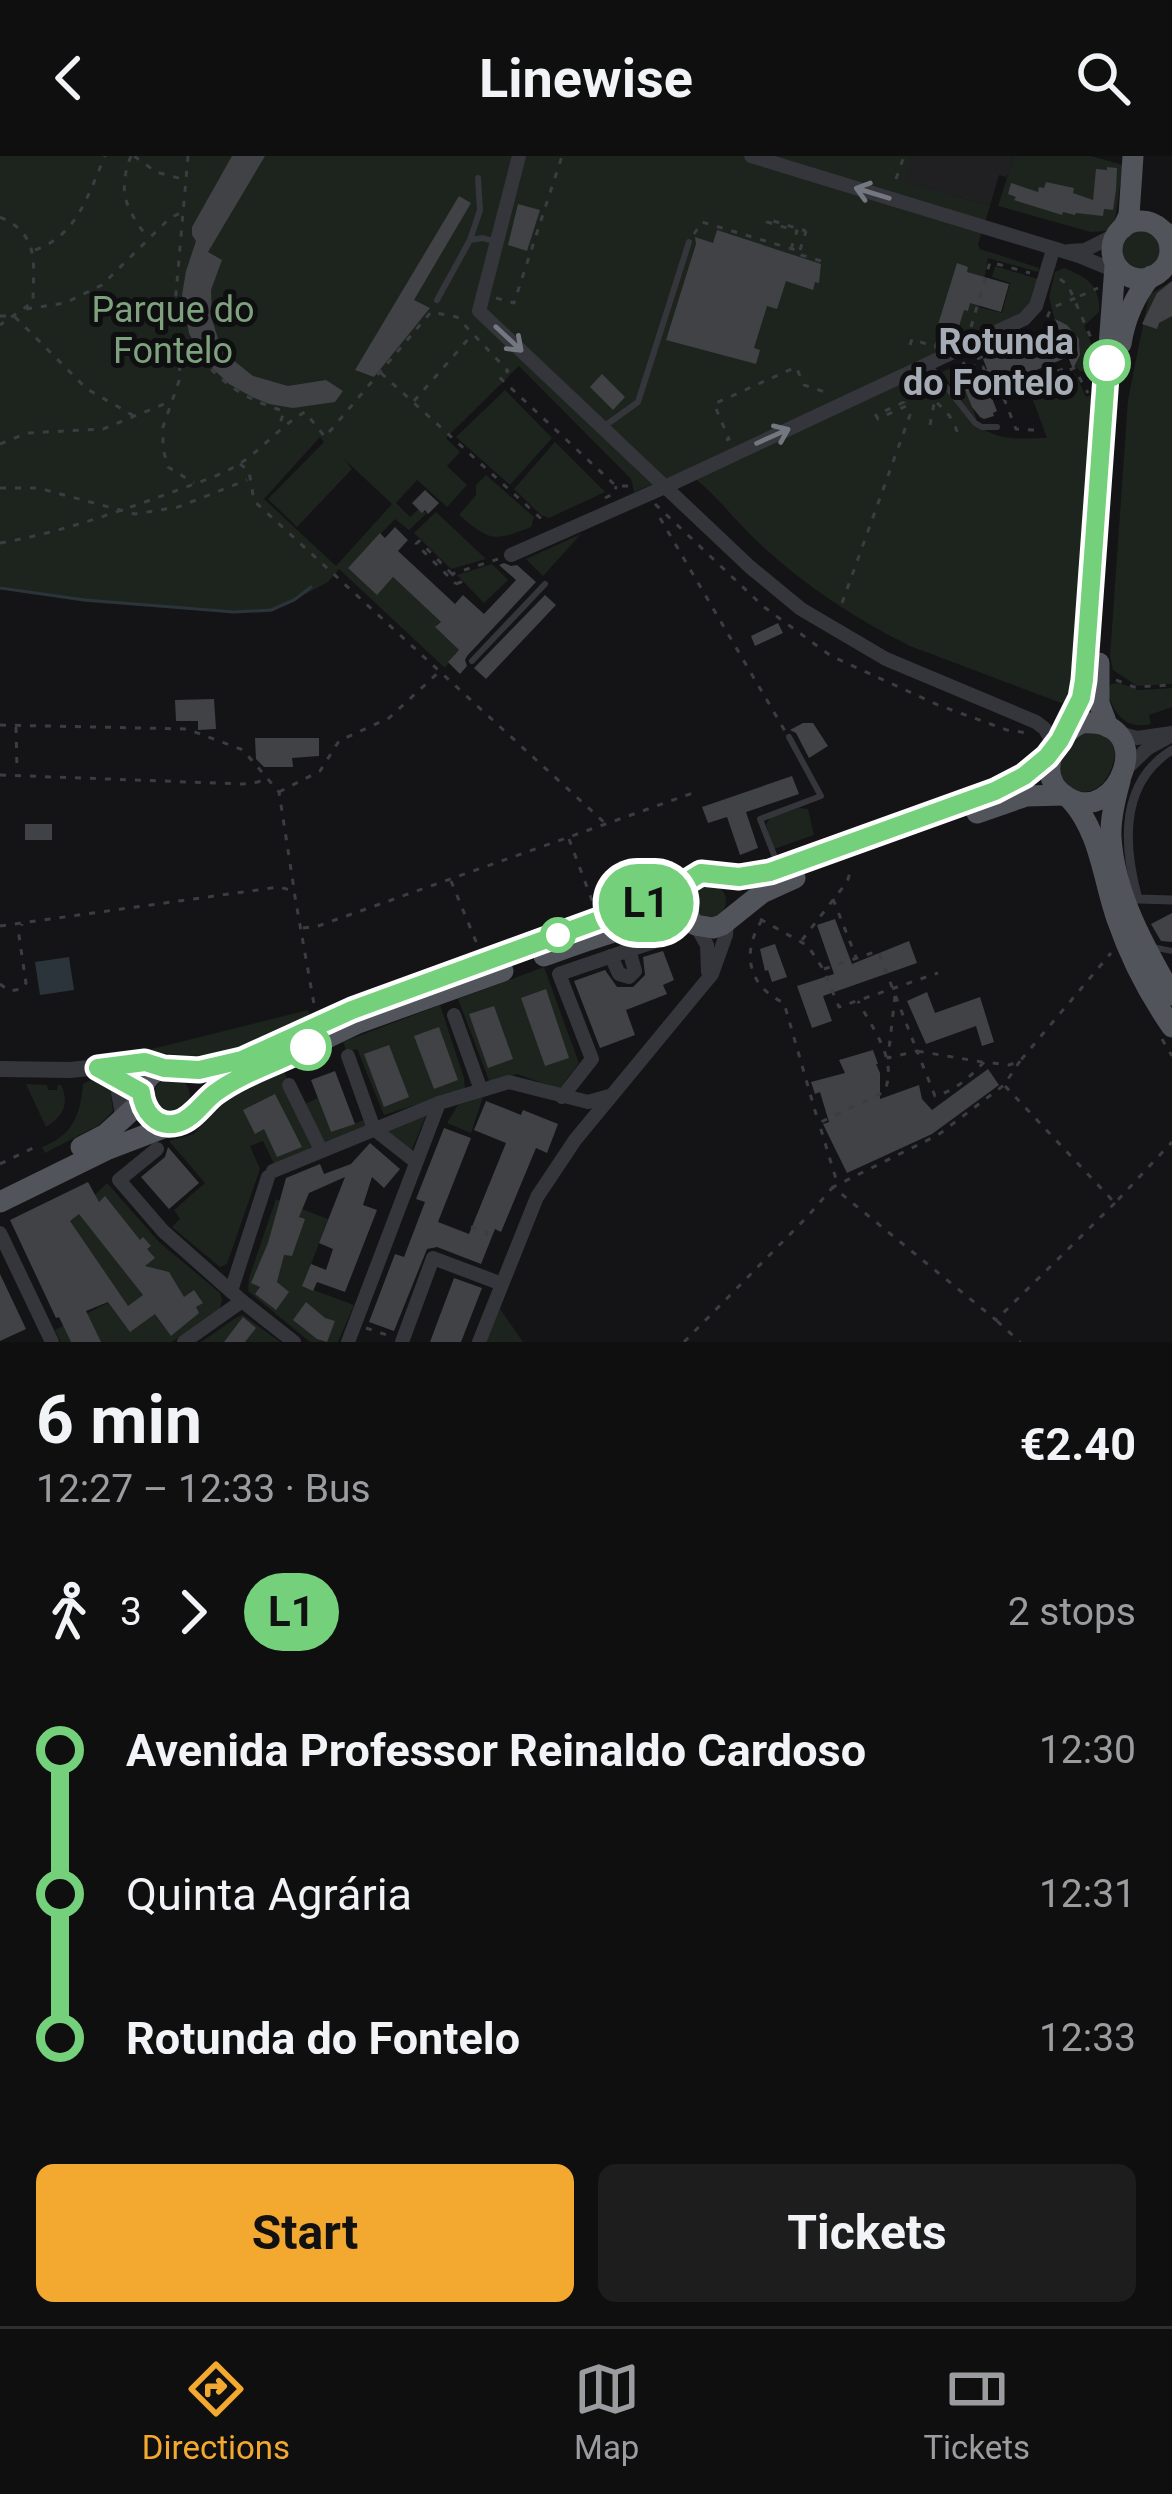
<!DOCTYPE html>
<html lang="en">
<head>
<meta charset="utf-8">
<style>
	:root { --surface:#0f0f10; --page:#1d1d1e; --text:#f1f3f6; --muted:#9b9c9f; --line:#2f2f30; --accent:#f3a92f }
	body { margin:0; font-family:Roboto,sans-serif; background:var(--page); color:var(--text); height:100vh; display:flex; flex-direction:column; font-size:45px; white-space:nowrap }
	* { box-sizing:border-box; margin:0 }
	p { font-size:39px; color:var(--muted) }
	.icon { flex:none; width:66px; height:66px; fill:none; stroke:currentColor; stroke-width:2; stroke-linecap:round; stroke-linejoin:round }
	.map { position:relative; height:1186px; overflow:hidden }
	.details { display:flex; flex-direction:column; background:var(--surface); flex:1 }
	.details>* { flex:none }
	.badge { padding:0 24px; border-radius:39px; font-size:42px; line-height:78px }
	.map>.badge { position:absolute; translate:-50% -50%; box-shadow:0 0 0 6px #fff }
	.legs { display:flex; align-items:center; gap:18px; height:132px; padding:0 36px; font-size:39px }
	.legs p { margin-inline-start:auto }
	.summary { display:flex; align-items:center; justify-content:space-between; height:204px; padding:0 36px }
	h1 { font-size:66px; font-weight:700; line-height:90px }
	.action { display:flex; gap:24px; margin-top:auto; padding:24px 36px }
	.action a { flex:1; height:138px; border-radius:18px; background:var(--accent); color:#111; font-size:48px; font-weight:700; line-height:138px; text-align:center }
	.action a+a { background:var(--page); color:var(--text) }
	ul { padding:0 36px; list-style:none }
	li { display:flex; align-items:center; gap:42px; height:144px; font-size:45px }
	li i { display:grid; place-items:center; width:18px; height:100%; margin:0 15px; background:currentColor }
	li i::after { content:''; width:30px; height:30px; margin:-15px; border:9px solid; border-radius:50%; background:var(--surface) }
	li p { margin-inline-start:auto }
	li:first-child i { background:linear-gradient(#0000 50%,currentColor 0) }
	li:last-child i { background:linear-gradient(currentColor 50%,#0000 0) }
	header { display:flex; justify-content:space-between; align-items:center; height:156px; padding:0 36px; background:var(--surface); font-size:54px; font-weight:700 }
	.dock { display:flex; justify-content:space-around; align-items:center; height:168px; border-top:3px solid var(--line); background:var(--surface); font-size:33px; color:var(--muted) }
	.dock a { display:grid; justify-items:center; gap:6px }
	.dock .current { color:var(--accent) }
	.map>svg:first-child { display:block }
	.built { fill:#202023 }
	.green { fill:#1c241d; fill-rule:evenodd }
	.water { fill:#2a343a }
	.lines { fill:none; stroke-linecap:round; stroke-linejoin:round }
	.stream { stroke:#2a343a; stroke-width:3 }
	.building { fill:#404246; fill-rule:evenodd }
	.path { stroke:#3b3d42; stroke-width:3; stroke-dasharray:6 9; stroke-linecap:butt }
	.service { stroke:#35363b; stroke-width:6 }
	.pedestrian { stroke:#35363b; stroke-width:9 }
	.minor { stroke:#35363b; stroke-width:14 }
	.tertiary { stroke:#35363b; stroke-width:16 }
	.secondary { stroke:#43454b; stroke-width:18 }
	.primary { stroke:#51545a; stroke-width:21 }
	.oneway { stroke:#73777f }
	.line-1-casing { stroke:#fff; stroke-width:27 }
	.line-1 { stroke:#74d07a; stroke-width:18 }
	.stop-1-dot { fill:#fff; stroke:#74d07a; stroke-width:6 }
	.labels { text-anchor:middle; dominant-baseline:central; stroke-width:10; stroke-linejoin:round; paint-order:stroke }
	.park-label { font-size:36px; fill:#7da27d; stroke:#0f0f11 }
	.stop-label { font-size:36px; font-weight:bold; fill:#a6acb6; stroke:#0f0f11; text-anchor:end }
</style>
</head>
<body>
<header><svg class="icon" aria-label="back" viewBox="0 0 24 24"><path d="M15 5l-7 7 7 7"/></svg>Linewise<svg class="icon" aria-label="search" viewBox="0 0 24 24"><circle cx="10" cy="10" r="6"/><path d="M15 15l6 6"/></svg></header>
<div class="map">
<svg width="1172" height="1186" viewBox="0 0 1172 1186">
	<rect width="100%" height="100%" fill="#141416"/>
	<path class="built" d="M912 0H1014L1007 21 999 19 990 50 903 25Z"/>
	<g class="green">
		<path d="M0 0H912L904 25 990 50 978 88 980 93 1039 112 1038 116 988 102 979 151 1002 157 1010 127 992 121 995 110 1038 123 1030 149 1025 155 931 203C947 232 965 270 999 280 1014 284 1032 282 1047 282L1030 236 1075 217 1086 241 1092 239 1087 309 1091 311 1073 534 1066 546 1061 547 910 490C855 463 805 430 760 388 734 364 714 335 685 315L634 336 631 323 519 210 446 282 460 296 447 310 467 329 447 351 417 324 396 347 410 361 419 353 427 357 409 374 395 363 349 411 377 438 393 421 441 466 436 472 463 498 456 497 445 512 339 413 328 426 272 456 235 457 85 446 0 433ZM320 281 324 286 268 343 297 371 352 313 344 303 392 348 336 410 264 343Z"/>
		<path d="M1014 0H1091L1123 9 1115 64 1106 75 1091 76 998 50Z"/>
		<circle cx="1141" cy="94" r="20"/>
		<path d="M1064 112C1087 121 1101 130 1099 156L1084 170 1092 189V217L1080 215 1075 210C1087 188 1077 173 1055 165L1049 141 1055 116Z"/>
		<path d="M1172 125V528L1137 530 1113 514 1110 500 1128 244 1149 139Z"/>
		<path d="M955 210 959 216 964 214 968 221 962 224 977 264 960 245 942 216Z"/>
		<path d="M505 234 552 282 510 329 456 281Z"/>
		<path d="M555 286 605 336 549 362 541 359 514 333Z"/>
		<path d="M486 319 534 361 531 371C493 386 490 385 459 359L476 339V329Z"/>
		<path d="M436 356 486 403 451 413 414 377Z"/>
		<path d="M581 378 543 420 526 403Z"/>
		<path d="M492 408 508 424 484 447 457 419Z"/>
		<path d="M1119 527 1138 534 1172 532V551L1149 559 1151 568C1125 574 1114 558 1107 535L1111 528Z"/>
		<path d="M1090 575 1109 582 1116 594C1103 680 1015 612 1090 575Z"/>
		<path d="M799 652 808 653 814 679 774 693 766 668 771 661Z"/>
		<circle cx="709" cy="745" r="17"/>
		<path d="M544 811 579 907 559 933 517 918 490 927 458 843Z"/>
		<path d="M440 849 464 922 465 933 384 959 357 893 347 896 343 886Z"/>
		<path d="M308 854 311 862 250 891 219 899 190 900 144 895Z"/>
		<path d="M284 915 315 994 276 1012 263 985 250 990 260 1013 227 1108 220 1111 172 1071 180 1063 174 1054 205 1027 169 985 194 978 221 946Z"/>
		<circle cx="172" cy="940" r="18"/>
		<path d="M91 924 100 925 110 932 113 955 99 969 45 997 42 991C73 979 80 960 83 928Z"/>
		<path d="M26 928 47 929 48 934H57L58 929H61C70 947 63 961 46 971Z"/>
		<path d="M483 941 471 977 447 967 458 949Z"/>
		<path d="M318 942 331 976 364 964 367 972 325 988 305 948Z"/>
		<path d="M426 959 411 996 385 973Z"/>
		<path d="M107 1027 159 1086 220 1137 222 1143 220 1153 172 1186H61L55 1174 113 1144 69 1065Z"/>
		<path d="M276 1043 328 1063 303 1130 354 1149 338 1186H310L248 1135 249 1122Z"/>
		<path d="M498 1150 523 1186H485Z"/>
		<path d="M243 1159 280 1186H201L237 1161Z"/>
	</g>
	<path class="water" d="M69 801 74 834 40 839 35 806Z"/>
	<g class="lines">
		<path class="stream" d="M0 432 85 444 234 456 271 454 294 444 311 431"/>
	</g>
	<g class="building">
		<path d="M232 0H265L208 96 222 104 211 134 212 163 218 183 233 204 253 220 288 230 326 224 343 235 335 246 293 252 269 248 252 241 229 228 211 211 198 195 189 177 182 139 186 115 196 85 192 79V71Z"/>
		<path d="M1107 11 1117 12 1116 34 1113 54 1104 53 1103 60 1076 57 1075 59 1063 56 1062 59 1014 44 1016 41 1008 38 1011 27 1038 36 1039 31 1044 32 1046 26 1074 32 1073 37 1093 44 1096 13 1107 14Z"/>
		<path d="M459 40 471 47 414 144 430 152 374 221 355 214Z"/>
		<path d="M518 48 540 54 527 95 508 89Z"/>
		<path d="M717 74 821 108 819 127 815 126 813 134 786 125 777 153 767 150 754 192 760 194 756 208 666 184 696 88 695 81 713 87Z"/>
		<path d="M957 107 968 111 967 116 1009 128 1001 156 970 147 968 155 964 154 956 180 936 175Z"/>
		<path d="M1172 125V160L1159 167 1157 173 1142 168 1157 137Z"/>
		<path d="M1055 163 1067 169 1079 183 1080 199 1073 213 1068 201 1017 222 1016 217 987 229 997 255 993 257 994 260 984 263 980 261 972 251 961 224 987 213 983 203 1008 193 1009 196 1059 174Z"/>
		<path d="M602 218 625 241 613 254 590 231Z"/>
		<path d="M425 334 439 347 428 358 425 354 422 357 412 347Z"/>
		<path d="M395 371 408 384 398 395 455 448 463 439 484 458 516 424 499 409 504 407 511 410 517 409 536 426 467 500 465 504 467 510 460 518 448 506 459 494 435 471 441 466 393 421 377 439 348 412 380 377 385 382Z"/>
		<path d="M545 439 556 449 486 523 474 512Z"/>
		<path d="M778 467 783 477 755 490 751 480Z"/>
		<path d="M214 543 216 573 198 574V565H176L175 544Z"/>
		<path d="M803 567H813L828 590 809 602 796 577 790 574Z"/>
		<path d="M255 582H319V600L292 602 293 611H264L256 603Z"/>
		<path d="M792 620 799 638 746 656 758 692 740 699 727 661 708 667 702 651Z"/>
		<rect x="25" y="668" width="27" height="16"/>
		<path d="M1172 757V786L1161 785 1151 768Z"/>
		<path d="M835 763 852 808 909 785 917 807 823 840 832 865 812 872 797 830 834 818 817 769Z"/>
		<path d="M775 788 787 821 772 826 768 814 765 815 760 793Z"/>
		<path d="M663 795 674 824 663 829 667 838 626 854 635 879 600 892 574 825 605 814 617 831H633L645 819 643 801Z"/>
		<path d="M546 833 569 902 545 910 521 842Z"/>
		<path d="M927 836 935 857 980 841 994 886 982 890 976 870 926 888 907 845Z"/>
		<path d="M494 850 513 903 488 912 469 858Z"/>
		<path d="M439 871 458 924 434 933 414 880Z"/>
		<path d="M389 889 409 941 384 951 364 898Z"/>
		<path d="M873 894 878 908H876L880 917V943L919 929 922 943 932 954 988 913 999 929 932 978 847 1017 823 968 829 966 820 936 815 938 811 926 845 917 839 904Z"/>
		<path d="M335 915 355 968 331 976 311 924Z"/>
		<path d="M275 938 302 991 277 1001 264 973 255 978 243 954Z"/>
		<path d="M486 945 521 959 523 954 558 968 547 997 536 992 501 1076 495 1073 481 1108 437 1091 427 1093 394 1175 369 1166 395 1098 404 1101 425 1046 416 1043 444 972 471 982 438 1066 469 1078 506 987 474 974Z"/>
		<path d="M370 987 400 1013 384 1032 372 1021 363 1049 377 1054 345 1136 317 1126 313 1135 302 1130 311 1108 326 1114 333 1093 319 1087 345 1021 309 1037 299 1061 305 1063 292 1100 284 1099 277 1126 289 1136 276 1154 255 1138 260 1131 251 1127 268 1087 286 1022 320 1008 324 1018 351 1008Z"/>
		<path d="M168 991 199 1027 169 1053 141 1021 165 1001Z"/>
		<path d="M88 1026 99 1046 105 1040 140 1084 143 1081 151 1090 147 1093 155 1102 145 1110 169 1116 184 1141 194 1134 203 1147 196 1151 199 1157 171 1180 155 1158 130 1176 108 1146 86 1155 101 1186H71L59 1161 56 1162 10 1064ZM79 1058 143 1139 128 1150 70 1065Z"/>
		<path d="M0 1118 26 1173 0 1185Z"/>
		<path d="M454 1122 482 1132 470 1163 461 1186H430Z"/>
		<path d="M306 1146 325 1162 335 1165 327 1186 317 1183 293 1164Z"/>
		<path d="M243 1161 256 1172 245 1186H224Z"/>
	</g>
	<g class="lines">
		<g class="path">
			<path d="M131 0C117 36 126 53 148 82"/>
			<path d="M134 0 156 16 186 24"/>
			<path d="M188 0 175 149 181 188 179 225 163 271V293L168 311 194 327"/>
			<path d="M896 23 904 0"/>
			<path d="M0 61C41 79 33 108 33 146L0 169"/>
			<path d="M694 78 702 66 799 95 801 99 821 105"/>
			<path d="M791 93 797 75 767 66V63L806 75"/>
			<path d="M35 94C78 79 88 38 105 0"/>
			<path d="M800 94 806 75"/>
			<path d="M1060 123 1068 129 1091 182"/>
			<path d="M1080 140 1098 132"/>
			<path d="M496 142 514 147 562 0"/>
			<path d="M26 153 65 147 102 129 170 62 182 56"/>
			<path d="M0 160H14L87 233 134 260"/>
			<path d="M971 171 990 106 1030 117"/>
			<path d="M910 189 912 183 935 191 938 184"/>
			<path d="M201 202C225 230 249 245 284 255L278 274"/>
			<path d="M963 206 970 220"/>
			<path d="M381 217 547 368"/>
			<path d="M911 232C933 241 952 255 958 279"/>
			<path d="M1001 236 1063 213 1065 216 1074 212 1088 237"/>
			<path d="M414 245 471 180"/>
			<path d="M930 269 934 248"/>
			<path d="M1034 274 1016 273 999 230 992 233 983 211 976 215 972 205 1049 173 1047 162 1051 152 1078 141"/>
			<path d="M726 284 729 283 714 248 796 211 804 229 825 236"/>
			<path d="M0 288 27 277 103 273 169 246"/>
			<path d="M240 308 249 315 254 345 606 668"/>
			<path d="M0 332H38L135 358 178 351 247 324"/>
			<path d="M605 342 615 337 616 330"/>
			<path d="M655 348 764 451 831 500 938 549 1007 574 1028 577"/>
			<path d="M660 362 785 575"/>
			<path d="M0 387C59 377 114 357 170 337 193 328 218 321 239 308 263 293 280 270 305 256L325 281 431 156 457 161 508 215 499 221 616 330H633"/>
			<path d="M452 418 419 385 416 388 456 428"/>
			<path d="M456 428 461 426 452 418 498 403"/>
			<path d="M842 447 910 259 906 250 878 263 876 259 904 246 903 244"/>
			<path d="M1116 524 1134 531 1172 529"/>
			<path d="M0 569 187 573 243 594 279 636 294 733"/>
			<path d="M16 571 17 615"/>
			<path d="M0 619 243 628 258 626 267 622"/>
			<path d="M279 636 320 615 339 585 389 562 439 516"/>
			<path d="M569 683 593 747"/>
			<path d="M451 725 477 788"/>
			<path d="M833 743 856 801"/>
			<path d="M760 763 808 790 823 813 839 851 938 817"/>
			<path d="M762 764C741 797 748 830 784 847L818 965"/>
			<path d="M0 770 279 731 294 735 315 854"/>
			<path d="M303 772 318 770 693 637"/>
			<path d="M802 784 847 726 852 711"/>
			<path d="M824 813 878 795 917 895 982 906"/>
			<path d="M0 828 9 835 22 833 26 827 19 780 22 768"/>
			<path d="M895 840 888 902 917 895 935 940C955 935 970 921 984 906L1009 909 1020 905 1111 797"/>
			<path d="M1162 883 1172 900"/>
			<path d="M1020 905 1004 929 938 979 833 1031 996 1164 1115 1047"/>
			<path d="M1005 930 1115 1047 1172 986"/>
			<path d="M0 1008 33 992"/>
			<path d="M471 1071 487 1076 486 1080"/>
			<path d="M997 1165 1020 1186"/>
			<path d="M366 1172 387 1179"/>
			<path d="M684 1186 807 1061 833 1031 836 1023 819 967 884 936C899 905 872 872 858 845"/>
		</g>
		<g class="service">
			<path d="M470 84 480 54 478 22"/>
			<path d="M437 144 470 84 483 82 493 85"/>
			<path d="M929 209 975 267 982 271H997"/>
			<path d="M606 269 638 246 689 86"/>
			<path d="M472 505 545 428"/>
			<path d="M778 709 760 663 821 640 789 581"/>
			<path d="M1152 791 1172 795"/>
		</g>
		<path class="pedestrian" d="M1172 594C1119 627 1123 689 1138 743L1172 744"/>
		<g class="minor">
			<path d="M519 0 479 155 750 411 801 453 886 503 1036 566 1045 573 1055 591"/>
			<path d="M751 0 1079 100 1118 116"/>
			<path d="M1069 95 1085 94 1119 77"/>
			<path d="M511 399 667 330 1024 163 1036 150 1053 94"/>
			<path d="M1119 577 1137 582 1172 577"/>
			<path d="M1125 614 1148 592 1168 581"/>
			<path d="M696 770 707 789 708 816"/>
			<path d="M611 800 619 818 629 821 635 815 629 794"/>
			<path d="M454 859 481 934"/>
			<path d="M348 900 374 973 416 1006"/>
			<path d="M289 929 321 994"/>
			<path d="M562 941 592 903 559 818 662 783"/>
			<path d="M157 993 119 1024 163 1075 242 1145 294 1186"/>
			<path d="M273 1015 439 947"/>
			<path d="M0 1077 52 1186"/>
			<path d="M231 1135 268 1021"/>
			<path d="M184 1186 242 1145"/>
			<path d="M348 1186 439 947 509 926 588 946 609 940"/>
			<path d="M402 1186 433 1102 502 1128"/>
			<path d="M479 1186 537 1041 575 984 712 818 726 779 727 765"/>
		</g>
		<g class="tertiary">
			<path d="M98 912 118 931 124 964"/>
			<path d="M0 913 70 914 145 906 164 912"/>
		</g>
		<g class="secondary">
			<path d="M1163 75 1172 77"/>
			<path d="M1159 114 1172 108"/>
		</g>
		<g class="primary">
			<circle cx="1141" cy="94" r="29"/>
			<path d="M1123 72 1129 59 1133 0"/>
			<path d="M1121 188C1125 162 1134 141 1151 120"/>
			<path d="M1099 507V547L1108 571"/>
			<path d="M1082 567C1162 562 1117 673 1067 641 1034 621 1054 579 1082 567Z"/>
			<path d="M1060 584 1081 542 1084 525 1115 110"/>
			<path d="M1120 625C1115 643 1110 663 1111 681 1114 737 1145 792 1172 839"/>
			<path d="M1070 643C1100 675 1103 723 1117 763 1130 801 1149 838 1172 871"/>
			<path d="M977 657 1026 640 1064 639"/>
			<path d="M682 753 695 769 713 772 722 769 762 737 795 722"/>
			<path d="M544 800C590 783 638 765 688 763"/>
			<path d="M172 968C153 966 136 952 143 932 152 905 178 914 199 913 213 913 230 909 243 904 280 890 315 869 352 854 454 813 559 779 663 741L701 717 737 721 770 716 1000 633 1032 614 1053 593"/>
			<path d="M81 991 106 978 142 945"/>
			<path d="M0 1046 106 994 187 963 213 938 233 927 358 867 503 815"/>
		</g>
	</g>
	<defs><path id="oneway-shaft" d="M-6 0H5M1.5-3L5.5 0L1.5 3" fill="none" stroke-width="1.6" stroke-linecap="round" stroke-linejoin="round" transform="scale(3)"/></defs>
	<g class="oneway">
		<use href="#oneway-shaft" transform="translate(872 37) rotate(-163)"/>
		<use href="#oneway-shaft" transform="translate(509 183) rotate(43)"/>
		<use href="#oneway-shaft" transform="translate(773 280) rotate(-24)"/>
	</g>
	<g class="lines">
		<g class="line-1-casing">
			<path id="line-1" d="M308 891C278 906 242 917 215 937 203 946 193 963 178 967 156 973 143 955 141 936L98 912 145 906 164 912 199 914 242 904 352 854 662 741 701 717 739 721 770 716 995 635 1024 620 1047 601 1060 584 1081 542 1084 524 1107 207"/>
		</g>
		<use href="#line-1" class="line-1"/>
	</g>
	<g class="stop-1-dot">
		<circle cx="1107" cy="207" r="21"/>
		<circle cx="558" cy="779" r="15"/>
		<circle cx="308" cy="891" r="21"/>
	</g>
	<g class="labels">
		<g class="park-label">
			<text x="173" y="154">Parque do<tspan x="173" dy="41">Fontelo</tspan></text>
		</g>
		<g class="stop-label">
			<text x="1074" y="186">Rotunda<tspan x="1074" dy="41">do Fontelo</tspan></text>
		</g>
	</g>
</svg>
<b class="badge" style="left:646px;top:747px;background:#74d07a;color:#111">L1</b>
</div>
<section class="details">
<div class="summary"><div><h1>6 min</h1><p>12:27 – 12:33 · Bus</p></div><b>€2.40</b></div>
<div class="legs"><svg class="icon" aria-label="walk" viewBox="0 0 24 24"><circle cx="13" cy="4" r="2"/><path d="M13 8l-2 6 4 7M11 14l-3 7M7 12l3-4h3l4 4"/></svg>3<svg class="icon" aria-label="forward" viewBox="0 0 24 24"><path d="M9 5l7 7-7 7"/></svg><b class="badge" style="background:#74d07a;color:#111">L1</b><p>2 stops</p></div>
<ul>
<li><i style="color:#74d07a"></i><b>Avenida Professor Reinaldo Cardoso</b><p>12:30</p></li>
<li><i style="color:#74d07a"></i><span>Quinta Agrária</span><p>12:31</p></li>
<li><i style="color:#74d07a"></i><b>Rotunda do Fontelo</b><p>12:33</p></li>
</ul>
<div class="action"><a>Start</a><a>Tickets</a></div>
</section>
<nav class="dock">
<a class="current"><svg class="icon" aria-label="directions" viewBox="0 0 24 24"><path d="M12 3l9 9-9 9-9-9zM9 14v-3h6M13 9l2 2-2 2"/></svg>Directions</a>
<a><svg class="icon" aria-label="map" viewBox="0 0 24 24"><path d="M3 6l6-2 6 2 6-2v14l-6 2-6-2-6 2zM9 4v14M15 6v14"/></svg>Map</a>
<a><svg class="icon" aria-label="tickets" viewBox="0 0 24 24"><path d="M3 7h18v10H3zM15 7v10"/></svg>Tickets</a>
</nav>
</body>
</html>
